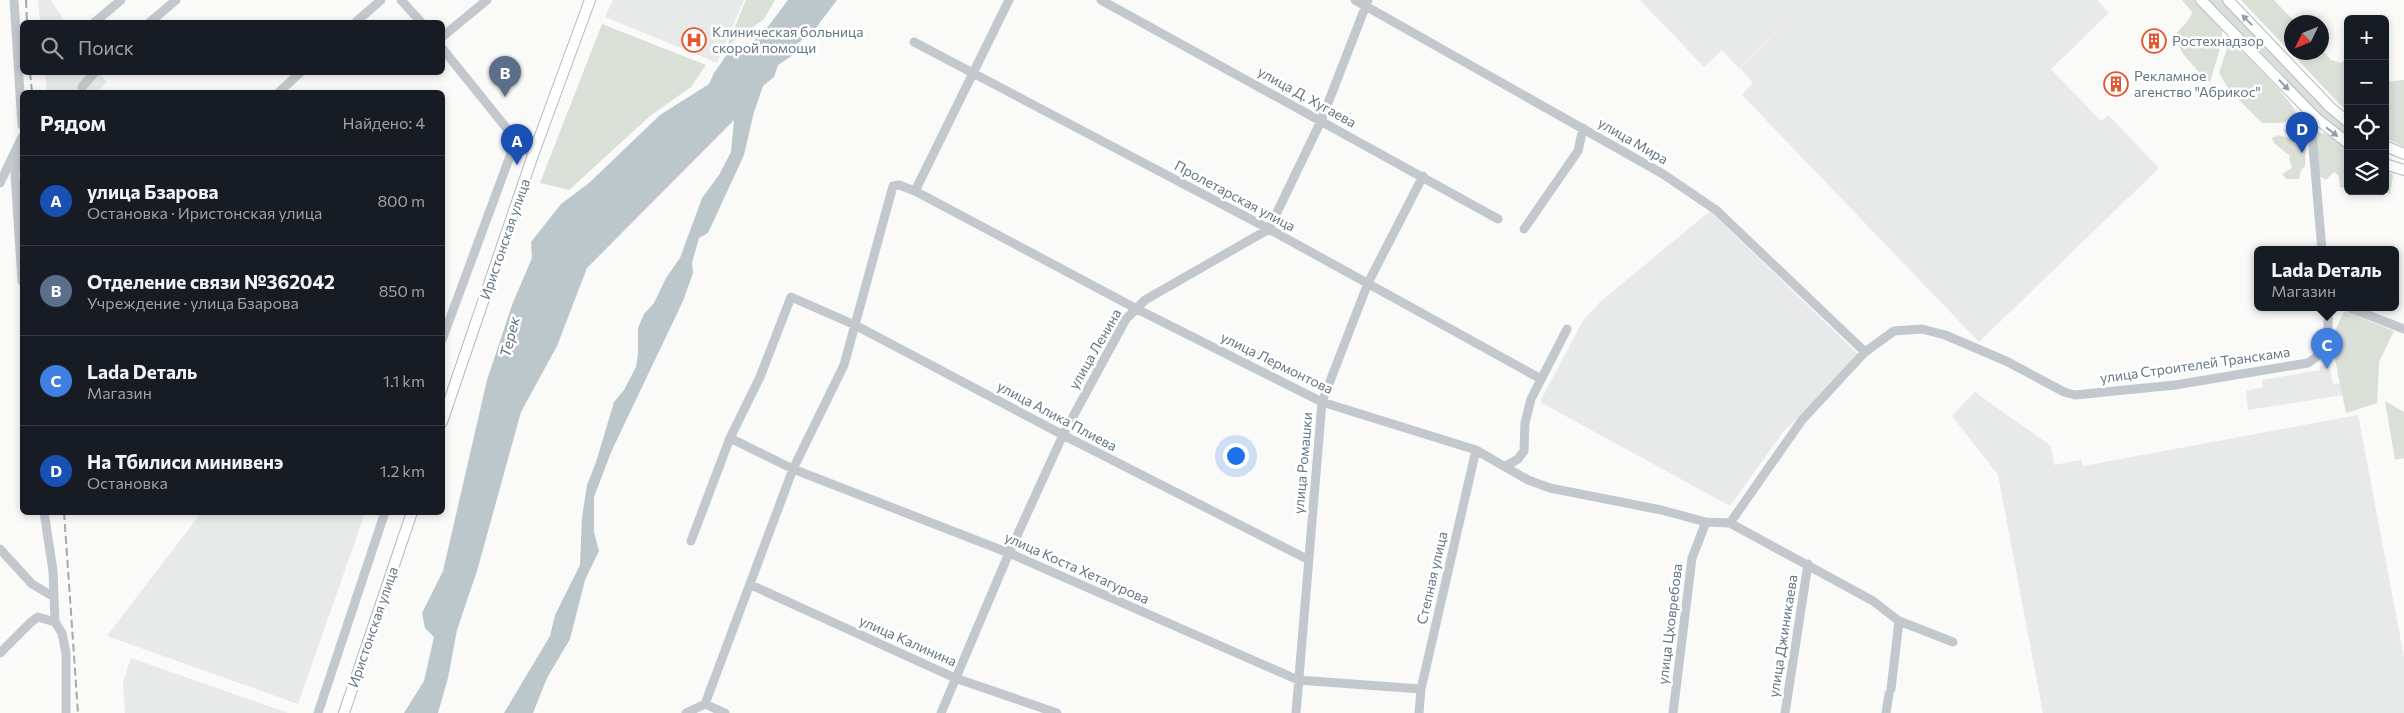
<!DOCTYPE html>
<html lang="ru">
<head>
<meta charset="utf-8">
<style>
  body { margin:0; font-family:Commissioner,sans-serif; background:#20242c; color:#f1f3f6 }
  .controls { position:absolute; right:15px; top:15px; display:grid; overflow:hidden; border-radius:8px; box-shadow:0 2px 8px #0003 }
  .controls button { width:45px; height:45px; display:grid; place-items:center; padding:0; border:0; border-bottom:1px solid #363941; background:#171b24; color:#f1f3f6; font:25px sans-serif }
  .compass { position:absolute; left:2284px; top:15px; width:45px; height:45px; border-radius:50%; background:#171b24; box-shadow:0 2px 8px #0003; rotate:227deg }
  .you { position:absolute; left:1235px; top:455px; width:18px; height:18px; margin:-12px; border:4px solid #fff; border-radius:50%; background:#1a73e8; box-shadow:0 0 0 8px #1a73e833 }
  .badge { display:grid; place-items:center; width:32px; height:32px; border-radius:50%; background:#e4572e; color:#fff; font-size:16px; font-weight:700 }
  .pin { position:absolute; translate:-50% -41px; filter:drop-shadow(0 1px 2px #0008) }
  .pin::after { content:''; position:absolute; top:26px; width:18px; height:15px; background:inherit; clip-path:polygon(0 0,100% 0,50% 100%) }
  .popup { position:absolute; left:2254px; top:246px; width:145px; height:65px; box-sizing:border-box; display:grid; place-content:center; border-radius:8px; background:#171b24; filter:drop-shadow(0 1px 4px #0005); font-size:16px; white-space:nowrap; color:#9ea1a6 }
  .popup b { font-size:19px; color:#f1f3f6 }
  .popup::after { content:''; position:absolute; left:50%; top:100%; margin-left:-10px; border:10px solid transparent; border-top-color:#171b24 }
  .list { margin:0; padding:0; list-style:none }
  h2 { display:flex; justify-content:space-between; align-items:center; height:65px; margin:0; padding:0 20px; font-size:21px }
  h2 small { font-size:16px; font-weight:400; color:#9ea1a6 }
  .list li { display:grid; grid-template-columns:32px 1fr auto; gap:15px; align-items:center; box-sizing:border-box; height:90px; padding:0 20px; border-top:1px solid #363941 }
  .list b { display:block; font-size:19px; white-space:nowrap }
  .list p { margin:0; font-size:16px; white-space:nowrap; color:#9ea1a6 }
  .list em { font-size:16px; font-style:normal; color:#9ea1a6 }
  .icon { flex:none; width:28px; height:28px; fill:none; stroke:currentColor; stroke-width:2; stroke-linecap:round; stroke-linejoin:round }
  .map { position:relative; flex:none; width:2404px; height:713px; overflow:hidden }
  .search { position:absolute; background:#171b24; box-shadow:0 2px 8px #0003; left:20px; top:20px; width:425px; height:55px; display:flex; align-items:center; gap:12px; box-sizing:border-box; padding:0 18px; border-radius:8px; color:#9ea1a6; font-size:19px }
  .panel { position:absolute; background:#171b24; box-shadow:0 2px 8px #0003; left:20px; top:90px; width:425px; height:425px; border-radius:8px }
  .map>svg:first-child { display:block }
</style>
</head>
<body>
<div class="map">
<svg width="2404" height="713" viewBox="0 0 2404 713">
  <rect width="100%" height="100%" fill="#fafaf8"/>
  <path fill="#e8e9e9" d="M 38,0 L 51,0 L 65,22 L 40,22 Z
    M 613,0 L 744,0 L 717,63 L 605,17 Z
    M 1640,0 L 2097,0 L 2109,13 L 2051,69 L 2101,121 L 2108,115 L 2159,168 L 1979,342 L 1742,95 L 1753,83 L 1740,68 L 1806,3 L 1739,68 L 1722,50 L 1704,67 Z
    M 45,73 L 98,73 L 107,82 L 96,92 L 47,92 Z
    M 1710,211 L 1861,357 L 1783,432 L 1730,506 L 1540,402 L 1582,322 L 1600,302 Z
    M 2329,364 L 2333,384 L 2341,383 L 2343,395 L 2248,410 L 2246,391 L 2263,387 L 2262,380 L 2320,370 L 2319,366 Z
    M 1975,392 L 2051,446 L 2054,465 L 2081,460 L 2083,466 L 2358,415 L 2404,657 L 2404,713 L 2043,713 L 1998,475 L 1952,416 Z
    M 201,513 L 365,513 L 298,704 L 107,636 Z
    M 131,658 L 288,713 L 125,713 L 123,682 Z"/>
  <path fill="#dadfd7" d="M 746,0 L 775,0 L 764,19 L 727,46 Z
    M 2182,0 L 2194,0 L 2222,30 L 2222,42 L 2210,82 L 2206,80 L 2183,54 L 2174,37 C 2179,28 2190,22 2192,12 Z
    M 2206,0 L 2222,0 L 2310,93 L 2348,126 L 2348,138 L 2317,115 Z
    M 2241,0 L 2274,0 L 2295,22 L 2292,22 L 2292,52 L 2322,52 L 2322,50 L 2331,60 L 2341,63 L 2348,57 L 2348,113 Z
    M 602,24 L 706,65 L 691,87 L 650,116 L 569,190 L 540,183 Z
    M 2234,43 C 2247,57 2296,102 2298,118 L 2281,123 L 2262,123 L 2230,91 L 2219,73 L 2228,45 Z
    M 2404,80 L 2404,147 L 2385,138 L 2385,82 Z
    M 2299,124 L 2304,126 L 2306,138 L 2305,166 L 2301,170 L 2299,179 L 2286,179 L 2282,174 L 2292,168 L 2289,159 L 2290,156 L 2274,143 L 2272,138 L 2278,135 L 2291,139 L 2284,130 Z
    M 2317,132 C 2353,138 2348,160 2348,188 L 2340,187 L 2339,176 L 2334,172 L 2326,180 L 2319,176 L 2314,135 Z
    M 2385,168 L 2393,175 L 2390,194 L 2383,191 L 2385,191 Z
    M 2344,311 L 2394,331 L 2379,362 L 2377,403 L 2346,413 L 2331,340 Z
    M 2385,401 L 2404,412 L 2404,458 L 2395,460 Z"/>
  <path fill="#bbc7cb" d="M 788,0 L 837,0 L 815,29 L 797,44 L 793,55 L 778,65 L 774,77 L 763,86 L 754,112 L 744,155 L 708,233 L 699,238 L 692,263 L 693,273 L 683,301 L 612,450 L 594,497 L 594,532 L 599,551 L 585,580 L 570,639 L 547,678 L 533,713 L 504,713 L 550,636 L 555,615 L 580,565 L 582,517 L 587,485 L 596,462 L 614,402 L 624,390 L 636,367 L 638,354 L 638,328 L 644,314 L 654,303 L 666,278 L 680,258 L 702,198 L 719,175 L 731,152 L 734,120 L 587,268 L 557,346 L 521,412 L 477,571 L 457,630 L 448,678 L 438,713 L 404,713 L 424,681 L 434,637 L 425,628 L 422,613 L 443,571 L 487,380 L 512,305 L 532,258 L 531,242 L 561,204 L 589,183 L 660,115 L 709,84 L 714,73 L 728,53 L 742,52 L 767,28 Z"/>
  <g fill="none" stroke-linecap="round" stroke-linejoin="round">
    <g stroke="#b5babe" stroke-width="12">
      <path id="major" d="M 2201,0 L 2317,119 L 2348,143
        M 2228,0 L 2330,107 L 2348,122
        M 2385,146 L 2404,154
        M 2385,164 L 2404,170
        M 442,422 L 533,155 L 590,0
        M 344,713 L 412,512"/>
    </g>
    <path stroke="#c3c8cc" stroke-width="9" d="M 14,0 L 22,125
      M 401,0 L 421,22
      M 1101,0 L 1498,219
      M 1355,0 L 1663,174 L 1716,210 L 1865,352
      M 95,22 L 121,0
      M 150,22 L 176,0
      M 356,22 L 381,0
      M 442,37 L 487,0
      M 914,42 L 1269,229 L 1541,379
      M 442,48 L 516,140 L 533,155
      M 82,87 L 95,72
      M 279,92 L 301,72
      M 2310,112 L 2322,250
      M 17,152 L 15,175 L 22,281
      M 0,183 L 22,137
      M 915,191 L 1135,308 L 1322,402 L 1476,450 L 1528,480 L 1550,488 L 1661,510 L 1706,522
      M 1524,229 L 1578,151 L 1583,128
      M 2350,308 L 2404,329
      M 442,340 L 516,140
      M 730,438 L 793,469 L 1009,553 L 1298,680 L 1421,689
      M 1506,466 L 1518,459 L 1524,451 L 1525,423 L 1531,399 L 1567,329
      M 44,512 L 53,571 L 55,622 L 62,633 L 66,653 L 66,713
      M 1730,523 L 1802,420 L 1865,352 L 1894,331 L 1922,329 L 1945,335 L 2006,361 L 2064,392 L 2075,395 L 2175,385 L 2308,363 L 2324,351 L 2328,333 L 2328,308
      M 691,541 L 730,438 L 760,377 L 791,297 L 855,325 L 1063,435 L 1309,560
      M 0,549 L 32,584 L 54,597
      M 751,585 L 955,678 L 1057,713
      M 0,653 L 31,622 L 38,617 L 55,622
      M 1891,689 L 1899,621
      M 705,704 L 725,713
      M 318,713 L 385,512
      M 686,713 L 705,704 L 793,469 L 844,365 L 893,186 L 899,185 L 915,191 L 1009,0
      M 941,713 L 1009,553 L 1063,435 L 1126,319 L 1145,300 L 1269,229 L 1321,121 L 1368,0
      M 1296,713 L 1322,402 L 1368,283 L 1423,176
      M 1419,713 L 1421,689 L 1476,450
      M 1673,713 L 1692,558 L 1706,522 L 1730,523 L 1873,601 L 1899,621 L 1953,642
      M 1785,713 L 1808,564
      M 1886,713 L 1889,694"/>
    <use href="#major" stroke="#fff" stroke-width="10"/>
    <path stroke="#a2aab0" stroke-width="2" stroke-dasharray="8 4" stroke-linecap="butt" d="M 26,0 L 27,22
      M 30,72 L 32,92
      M 64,512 L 78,713"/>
  </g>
  <defs><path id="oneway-solid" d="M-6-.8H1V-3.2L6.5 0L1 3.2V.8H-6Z" transform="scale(1.25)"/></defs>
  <g fill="#939fa8">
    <use href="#oneway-solid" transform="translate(2247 20) rotate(-134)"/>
    <use href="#oneway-solid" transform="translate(2284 85) rotate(46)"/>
    <use href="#oneway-solid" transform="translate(2332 132) rotate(38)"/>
  </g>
  <defs>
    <g id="hospital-ring" transform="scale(1.25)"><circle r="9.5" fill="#fff" stroke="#e4572e" stroke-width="1.5"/><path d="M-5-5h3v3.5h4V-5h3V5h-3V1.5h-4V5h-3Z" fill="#e4572e"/></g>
    <g id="building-ring" transform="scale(1.25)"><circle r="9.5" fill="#fff" stroke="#e4572e" stroke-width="1.5"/><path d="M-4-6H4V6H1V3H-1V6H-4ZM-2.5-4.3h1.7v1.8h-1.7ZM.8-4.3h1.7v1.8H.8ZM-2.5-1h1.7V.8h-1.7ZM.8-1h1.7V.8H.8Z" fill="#e4572e"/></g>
  </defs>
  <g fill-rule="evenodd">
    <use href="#hospital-ring" x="694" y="40"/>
    <use href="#building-ring" x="2154" y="41"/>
    <use href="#building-ring" x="2116" y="84"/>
  </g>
  <g text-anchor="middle" stroke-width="5" stroke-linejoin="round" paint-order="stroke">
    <g font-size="14" fill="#657683" stroke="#fff" text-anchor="start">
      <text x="712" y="37">Клиническая больница<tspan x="712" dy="16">скорой помощи</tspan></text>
      <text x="2172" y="46">Ростехнадзор</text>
      <text x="2134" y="81">Рекламное<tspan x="2134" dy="16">агенство "Абрикос"</tspan></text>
    </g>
    <g font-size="14" fill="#657683" stroke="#fff">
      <text transform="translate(1307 97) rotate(29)" y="5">улица Д. Хугаева</text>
      <text transform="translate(1633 141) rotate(30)" y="5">улица Мира</text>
      <text transform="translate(1235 196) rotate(28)" y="5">Пролетарская улица</text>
      <text transform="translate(505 239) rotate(-71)" y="5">Иристонская улица</text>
      <text transform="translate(1095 349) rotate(-60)" y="5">улица Ленина</text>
      <text transform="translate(1277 363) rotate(26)" y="5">улица Лермонтова</text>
      <text transform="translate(2195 365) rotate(-8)" y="5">улица Строителей Транскама</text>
      <text transform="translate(1057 416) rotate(28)" y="5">улица Алика Плиева</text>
      <text transform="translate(1303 463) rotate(-85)" y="5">улица Ромашки</text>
      <text transform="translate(1077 568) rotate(24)" y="5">улица Коста Хетагурова</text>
      <text transform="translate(1432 578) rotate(-77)" y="5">Степная улица</text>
      <text transform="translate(1670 624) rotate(-83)" y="5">улица Цховребова</text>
      <text transform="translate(373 627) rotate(-71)" y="5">Иристонская улица</text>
      <text transform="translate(1783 636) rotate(-81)" y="5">улица Джиникаева</text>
      <text transform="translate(908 641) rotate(24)" y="5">улица Калинина</text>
    </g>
    <g font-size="15" font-style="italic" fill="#60757c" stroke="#fff">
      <text transform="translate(510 337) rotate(-76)" y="5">Терек</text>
    </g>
  </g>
</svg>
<div class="controls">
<button>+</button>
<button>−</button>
<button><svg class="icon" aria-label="locate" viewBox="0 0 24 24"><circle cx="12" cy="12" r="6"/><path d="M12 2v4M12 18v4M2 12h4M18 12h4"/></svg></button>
<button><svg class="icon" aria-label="layers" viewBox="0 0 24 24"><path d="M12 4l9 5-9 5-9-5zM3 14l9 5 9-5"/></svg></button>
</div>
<svg class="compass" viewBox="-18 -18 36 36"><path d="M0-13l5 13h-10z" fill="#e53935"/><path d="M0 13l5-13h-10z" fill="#9ea1a6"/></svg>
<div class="you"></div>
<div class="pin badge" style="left:517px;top:165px;background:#1a4fb4">A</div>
<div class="pin badge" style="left:505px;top:97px;background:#5c6f8a">B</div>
<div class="pin badge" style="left:2327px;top:369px;background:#3f7fe0">C</div>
<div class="popup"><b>Lada Dеталь</b>Магазин</div>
<div class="pin badge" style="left:2302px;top:153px;background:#1a4fb4">D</div>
<div class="search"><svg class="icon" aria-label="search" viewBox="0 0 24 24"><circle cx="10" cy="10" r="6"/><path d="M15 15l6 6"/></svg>Поиск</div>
<section class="panel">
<h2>Рядом<small>Найдено: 4</small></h2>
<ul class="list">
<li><span class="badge" style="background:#1a4fb4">A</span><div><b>улица Бзарова</b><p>Остановка · Иристонская улица</p></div><em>800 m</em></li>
<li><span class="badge" style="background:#5c6f8a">B</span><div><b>Отделение связи №362042</b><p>Учреждение · улица Бзарова</p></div><em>850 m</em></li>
<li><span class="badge" style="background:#3f7fe0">C</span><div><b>Lada Dеталь</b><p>Магазин</p></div><em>1.1 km</em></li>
<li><span class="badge" style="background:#1a4fb4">D</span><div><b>На Тбилиси минивенэ</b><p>Остановка</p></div><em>1.2 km</em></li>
</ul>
</section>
</div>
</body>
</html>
